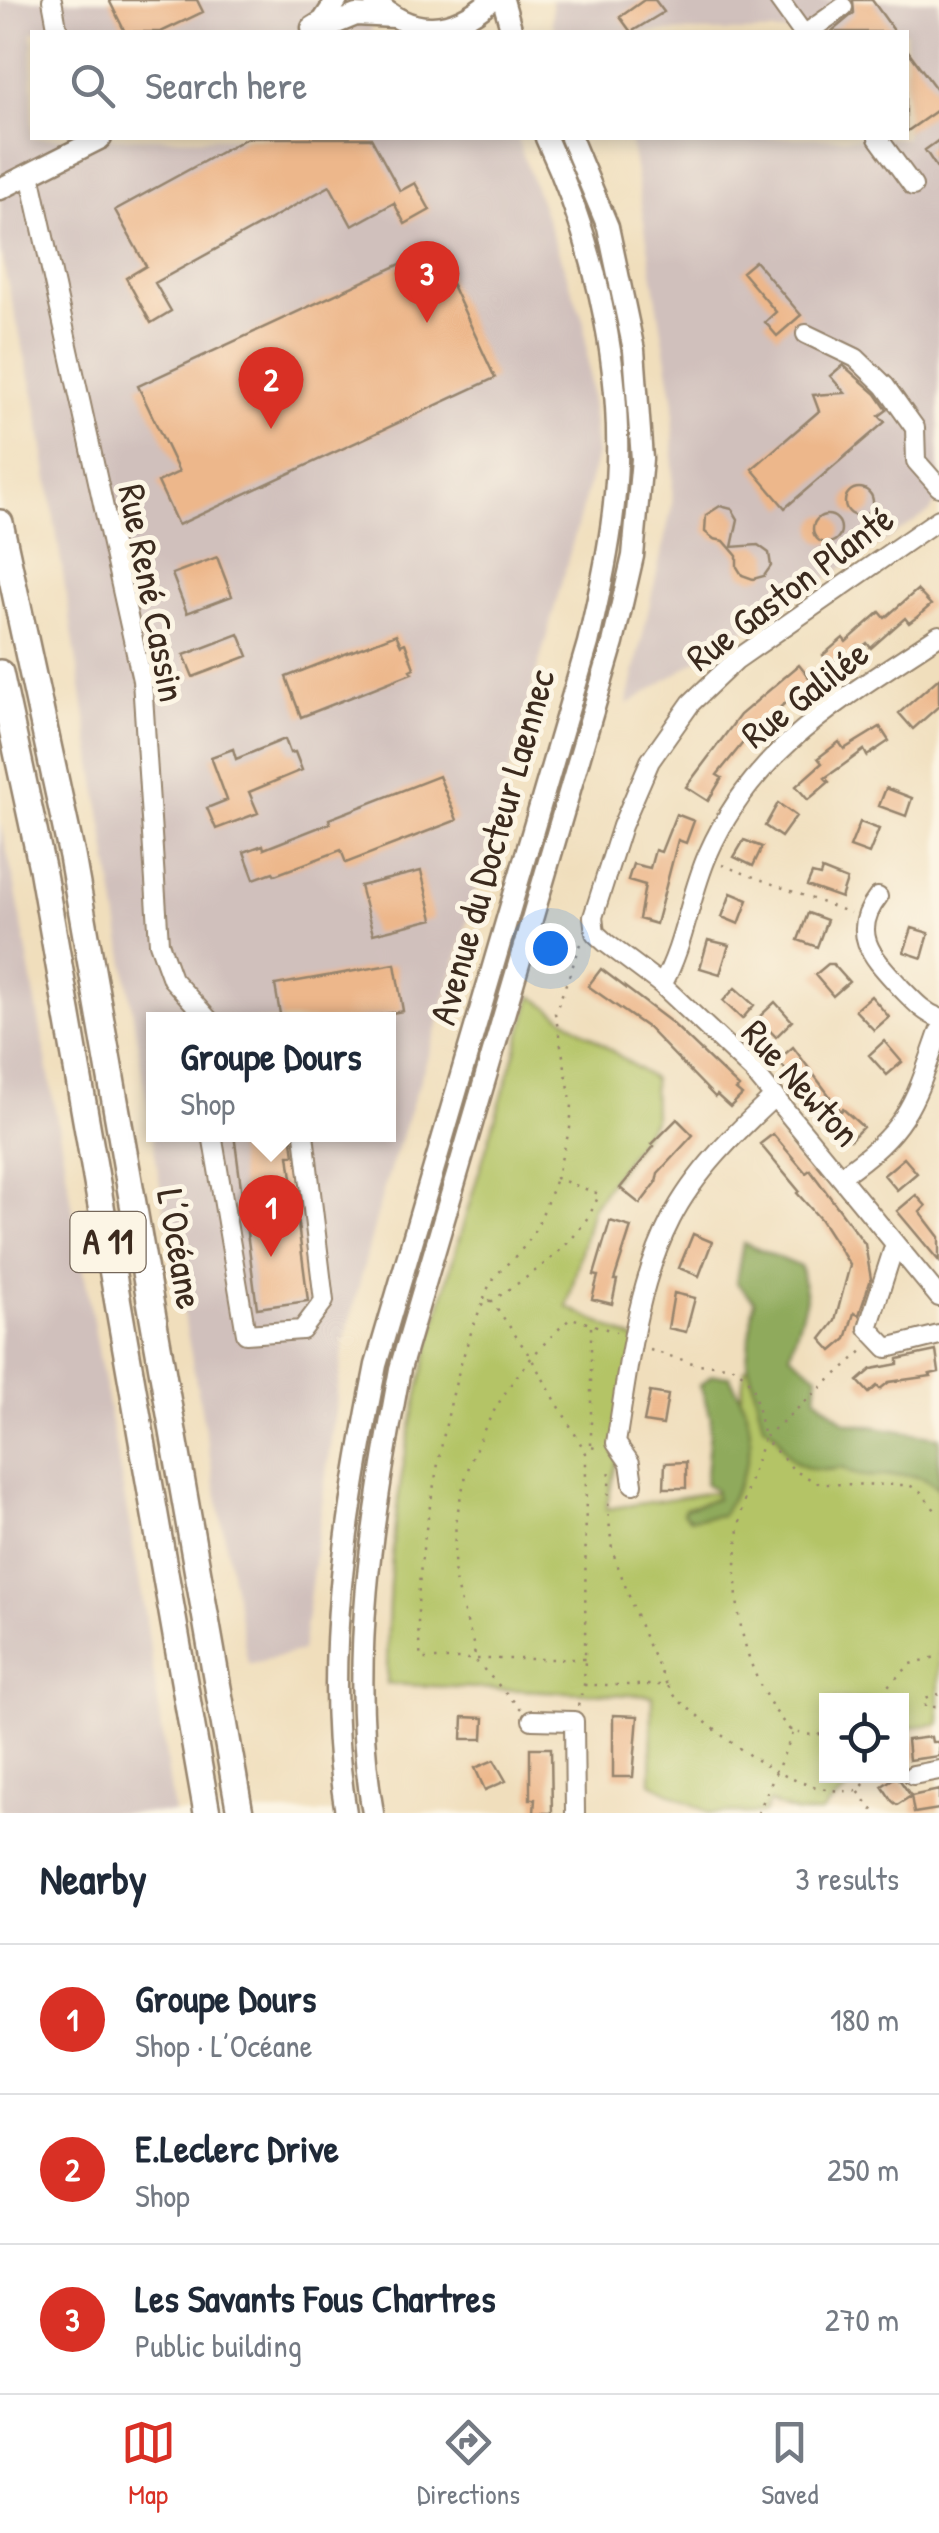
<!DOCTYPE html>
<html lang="en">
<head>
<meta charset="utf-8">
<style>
  body { margin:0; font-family:"Patrick Hand",sans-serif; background:#f2f2f3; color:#1f2937 }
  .controls { position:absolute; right:30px; bottom:30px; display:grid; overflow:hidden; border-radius:0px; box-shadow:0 5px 15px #0003 }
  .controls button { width:90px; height:90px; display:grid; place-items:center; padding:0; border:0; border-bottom:2px solid #e0e1e3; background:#fff; color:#1f2937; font:50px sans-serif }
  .you { position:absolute; left:550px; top:948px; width:35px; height:35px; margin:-25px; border:8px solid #fff; border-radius:50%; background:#1a73e8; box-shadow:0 0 0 15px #1a73e833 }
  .badge { display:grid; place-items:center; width:65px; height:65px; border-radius:50%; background:#d93025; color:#fff; font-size:32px; font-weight:700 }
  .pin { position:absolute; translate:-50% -82px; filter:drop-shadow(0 2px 5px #0008) }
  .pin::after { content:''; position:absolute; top:52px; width:35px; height:30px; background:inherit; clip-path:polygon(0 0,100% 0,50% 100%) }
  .popup { position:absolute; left:146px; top:1012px; width:250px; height:130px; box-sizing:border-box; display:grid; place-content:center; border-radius:0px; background:#fff; filter:drop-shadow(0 2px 8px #0005); font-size:32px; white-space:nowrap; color:#747a83 }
  .popup b { font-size:38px; color:#1f2937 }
  .popup::after { content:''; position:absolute; left:50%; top:100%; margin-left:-20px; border:20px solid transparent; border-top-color:#fff }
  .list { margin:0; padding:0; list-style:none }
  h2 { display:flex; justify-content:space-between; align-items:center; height:130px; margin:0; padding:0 40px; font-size:42px }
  h2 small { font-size:32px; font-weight:400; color:#747a83 }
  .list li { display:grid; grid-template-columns:65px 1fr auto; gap:30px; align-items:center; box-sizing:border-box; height:150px; padding:0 40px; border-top:2px solid #e0e1e3 }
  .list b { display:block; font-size:38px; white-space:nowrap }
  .list p { margin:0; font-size:32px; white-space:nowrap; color:#747a83 }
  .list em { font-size:32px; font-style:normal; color:#747a83 }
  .icon { flex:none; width:55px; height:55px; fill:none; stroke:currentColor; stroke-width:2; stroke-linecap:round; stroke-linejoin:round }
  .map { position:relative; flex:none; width:939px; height:1813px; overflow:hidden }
  .search { position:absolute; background:#fff; box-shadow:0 5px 15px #0003; left:30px; right:30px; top:30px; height:110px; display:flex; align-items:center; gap:25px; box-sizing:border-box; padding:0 35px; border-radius:0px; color:#747a83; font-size:38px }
  .sheet { height:580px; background:#fff }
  nav { display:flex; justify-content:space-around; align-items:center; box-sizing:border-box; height:140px; border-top:2px solid #e0e1e3; background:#fff; font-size:28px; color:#747a83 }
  nav a { display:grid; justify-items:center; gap:5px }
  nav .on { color:#d93025 }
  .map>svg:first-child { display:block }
</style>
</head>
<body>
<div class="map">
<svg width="939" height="1813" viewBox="0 0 939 1813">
  <rect width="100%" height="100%" fill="#fcf5e5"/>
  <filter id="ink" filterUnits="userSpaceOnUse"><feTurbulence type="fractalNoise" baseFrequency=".01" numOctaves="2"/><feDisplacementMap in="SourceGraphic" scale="20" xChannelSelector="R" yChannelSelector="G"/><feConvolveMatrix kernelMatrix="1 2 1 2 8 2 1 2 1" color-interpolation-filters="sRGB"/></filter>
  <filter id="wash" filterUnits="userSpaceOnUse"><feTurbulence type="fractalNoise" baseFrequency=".0048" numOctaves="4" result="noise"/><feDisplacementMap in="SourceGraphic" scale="40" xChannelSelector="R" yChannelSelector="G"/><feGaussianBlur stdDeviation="2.25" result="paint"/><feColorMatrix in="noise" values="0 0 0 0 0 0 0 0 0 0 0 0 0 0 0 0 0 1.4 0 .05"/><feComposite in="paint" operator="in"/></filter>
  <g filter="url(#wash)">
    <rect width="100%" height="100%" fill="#f0debc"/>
    <path fill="#d0c0bc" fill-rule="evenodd" d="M 0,0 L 355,0 L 373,32 L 32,32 L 32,138 L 517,138 L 584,322 L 597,455 L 440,1020 L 384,1188 L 344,1344 L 302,1651 L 248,1664 L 163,1203 L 35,398 L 0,252 ZM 154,1020 L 388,1020 L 388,1134 L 154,1134 Z
      M 552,0 L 939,0 L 939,497 L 930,512 L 627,705 L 672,506 L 674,404 L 630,138 L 906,138 L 906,32 L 558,32 L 552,24 Z
      M 0,822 L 15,885 L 144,1606 L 174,1813 L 0,1813 Z"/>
    <path fill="#b4c466" stroke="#787742" stroke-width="2.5" d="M 532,996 L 653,1079 L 654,1119 L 592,1208 L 567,1307 L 642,1343 L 606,1509 L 725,1490 L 745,1368 L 785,1363 L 842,1427 L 939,1439 L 939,1724 L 911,1727 L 902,1736 L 902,1700 L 826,1700 L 826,1776 L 862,1776 L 821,1813 L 796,1813 L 769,1802 L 764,1813 L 710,1813 L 651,1783 L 652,1696 L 387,1684 C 387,1608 391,1532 405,1457 C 434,1301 488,1149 532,996 Z"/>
    <path fill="#8faa5b" stroke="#656a3c" stroke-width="2.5" d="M 743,1243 L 801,1267 L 806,1299 L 790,1354 L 818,1375 L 816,1397 L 845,1422 L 939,1437 L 939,1489 C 909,1460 870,1489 842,1468 C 823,1472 802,1472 788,1455 C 776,1441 783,1435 763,1425 L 747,1359 L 754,1301 L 736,1282 Z
      M 712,1375 L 729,1376 C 763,1430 753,1462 722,1515 L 690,1519 L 683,1513 L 685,1508 L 716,1499 L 715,1489 L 705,1484 L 711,1418 L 700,1385 Z"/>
    <g id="blocks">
      <path fill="#edb78b" d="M 109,0 L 197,0 L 203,12 L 161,32 L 125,32 Z
        M 644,0 L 655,0 L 664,12 L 631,32 L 620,17 Z
        M 853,0 L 872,0 L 895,32 L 831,32 L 854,13 Z
        M 906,48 L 939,93 L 939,109 L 906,132 Z
        M 247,138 L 371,138 L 400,191 L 415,183 L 430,210 L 405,224 L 394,203 L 352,226 L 330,186 L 155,283 L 171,311 L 151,323 L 126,278 L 146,266 L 115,210 Z
        M 939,140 L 939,171 L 925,150 Z
        M 435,248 L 495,378 L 178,525 L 158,482 L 179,472 L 138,386 Z
        M 755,261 L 801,315 L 777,336 L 765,322 L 776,312 L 742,272 Z
        M 843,365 L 876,394 L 887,410 L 879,416 L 885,422 L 785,508 L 752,469 L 819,411 L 813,395 L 845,393 L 830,376 Z
        M845 502a14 14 0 1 1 28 0a14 14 0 1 1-28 0Z
        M 720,506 L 732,509 L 738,519 L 732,547 L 758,545 L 769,553 L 771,566 L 764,576 L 753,579 L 742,575 L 737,567 L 737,556 L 724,541 L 714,539 L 705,532 L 706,515 Z
        M813 529a14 14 0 1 1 28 0a14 14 0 1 1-28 0Z
        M 217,557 L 232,596 L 187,613 L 172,574 Z
        M 917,590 L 931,605 L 917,617 L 909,623 L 905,618 L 871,648 L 867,643 L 850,657 L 846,652 L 831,664 L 823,655 L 843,638 L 846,642 L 880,612 L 885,618 Z
        M 239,634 L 248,656 L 193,677 L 184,655 Z
        M 396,634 L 401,645 L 405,643 L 414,668 L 410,670 L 412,673 L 301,717 L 286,677 Z
        M 799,665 L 811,680 L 750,734 L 717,775 L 722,778 L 708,801 L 686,787 L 740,715 Z
        M 939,678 L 939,706 L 913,729 L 899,713 Z
        M 880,727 L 889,741 L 867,756 L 864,750 L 842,766 L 825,778 L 829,782 L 808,800 L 796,786 L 822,763 L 818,758 L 839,742 L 844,749 Z
        M 285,739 L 290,753 L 295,752 L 302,770 L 249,792 L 258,813 L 216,829 L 207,808 L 227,800 L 211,757 L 233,749 L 236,759 Z
        M 439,776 L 457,820 L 346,863 L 341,850 L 275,875 L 273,872 L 254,879 L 244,852 L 263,845 L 264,849 L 330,823 L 329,819 Z
        M 886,788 L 912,798 L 906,816 L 879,806 Z
        M 778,803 L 796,816 L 781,837 L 765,826 Z
        M 676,814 L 694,821 L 686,843 L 678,840 L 656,924 L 639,919 L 645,885 L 628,880 L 633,864 L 650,868 L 655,850 L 661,852 Z
        M 860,822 L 879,829 L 869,854 L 850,847 Z
        M 744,840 L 762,847 L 753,866 L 734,857 Z
        M 822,870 L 847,880 L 841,898 L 807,886 L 812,874 L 820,876 Z
        M 421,871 L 433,919 L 373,934 L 360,886 Z
        M 731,893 L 748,900 L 739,924 L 722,917 Z
        M 808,913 L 827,920 L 817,947 L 798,940 Z
        M 912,928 L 929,933 L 922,958 L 904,952 Z
        M 708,940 L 729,945 L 720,974 L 700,968 Z
        M 395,964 L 403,1011 L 353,1020 L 281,1020 L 275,985 Z
        M 828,964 L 833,964 L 849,982 L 833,996 L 815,975 Z
        M 601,969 L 671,1022 L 739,1087 L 736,1090 L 742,1095 L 730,1107 L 717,1095 L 715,1097 L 648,1028 L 588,986 Z
        M 735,988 L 754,1005 L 742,1019 L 723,1001 Z
        M 871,996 L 889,1017 L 874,1030 L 855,1010 Z
        M 775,1002 L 792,1021 L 776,1037 L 758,1018 Z
        M 884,1041 L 902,1062 L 887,1075 L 869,1055 Z
        M 793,1047 L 841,1111 L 843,1109 L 863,1127 L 850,1140 L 818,1113 L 778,1060 Z
        M 677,1119 L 693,1135 L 658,1173 L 656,1183 L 640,1204 L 620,1188 L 654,1146 L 652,1144 Z
        M 234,1134 L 291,1134 L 294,1155 L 289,1155 L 308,1301 L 257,1308 Z
        M 773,1134 L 806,1173 L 810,1170 L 865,1244 L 871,1279 L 859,1315 L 854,1313 L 846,1339 L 832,1351 L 821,1339 L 835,1321 L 850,1265 L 821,1220 L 797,1193 L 799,1191 L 760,1144 Z
        M 904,1158 L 917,1173 L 897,1190 L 884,1175 Z
        M 916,1195 L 926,1206 L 920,1212 L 939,1237 L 939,1261 L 897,1211 Z
        M 610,1221 L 631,1227 L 614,1280 L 617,1280 L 612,1304 L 592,1299 L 598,1276 L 594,1275 Z
        M 693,1234 L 712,1242 L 699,1276 L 679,1268 Z
        M 674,1293 L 695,1298 L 686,1332 L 668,1328 Z
        M 936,1351 L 939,1372 L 930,1374 L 931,1376 L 889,1382 L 880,1389 L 877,1386 L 869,1393 L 858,1381 L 872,1369 L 898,1364 L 898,1359 Z
        M 650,1392 L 668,1395 L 663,1425 L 644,1422 Z
        M 686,1462 L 686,1488 L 664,1488 L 665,1463 Z
        M 613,1715 L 638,1716 L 633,1777 L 613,1777 Z
        M 463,1717 L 484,1718 L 483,1739 L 462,1739 Z
        M 931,1737 L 932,1742 L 939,1742 L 939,1756 L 909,1760 L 907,1740 Z
        M 530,1748 L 551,1748 L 552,1813 L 534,1813 L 535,1799 L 530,1799 Z
        M 494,1760 L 506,1781 L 485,1790 L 475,1768 Z
        M 897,1776 L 911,1796 L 939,1790 L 939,1809 L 914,1813 L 911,1796 L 897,1805 L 892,1801 L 882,1786 Z"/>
    </g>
  </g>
  <g filter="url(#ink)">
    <use href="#blocks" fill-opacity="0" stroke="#96846d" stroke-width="2.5"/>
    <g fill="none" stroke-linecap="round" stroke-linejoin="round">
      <g stroke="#96846d" stroke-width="22">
        <path id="minor" d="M 52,0 L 58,32
          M 779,0 L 802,32
          M 808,32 L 843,7
          M 878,138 L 913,186
          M 30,174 L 142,680 L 159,943 L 172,979 L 209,1020
          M 806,334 L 856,358 L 885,386 L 915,428 L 916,461 L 939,487
          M 939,519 L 736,660 L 691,703 L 650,761 L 622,826 L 593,917 L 595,933 L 606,943 L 662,985 L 753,1071 L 939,1297
          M 878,897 C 848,935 875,959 901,988 C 913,1000 923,1012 939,1018
          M 662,985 C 685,944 689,897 708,854 C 755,746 845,698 939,635
          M 212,1134 L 246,1334 L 302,1330 L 324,1301 L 304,1134
          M 841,1176 C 907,1131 914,1104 939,1032
          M 895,1244 L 868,1328 L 887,1348 L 939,1335
          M 633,1484 L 630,1463 L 616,1443 C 628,1369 636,1287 671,1219 C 694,1173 738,1130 775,1096
          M 532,1720 L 574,1721 L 575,1813
          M 913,1775 L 939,1770"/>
      </g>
      <g stroke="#96846d" stroke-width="25">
        <path id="major" d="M 374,0 C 412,38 452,34 491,0
          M 503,0 L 512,32
          M 312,28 L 323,21 L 337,0
          M 315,32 L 356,15 L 394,17
          M 0,189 L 101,138
          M 346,1813 C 321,1664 347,1511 376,1365 L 588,643 C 602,583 615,524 617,462 C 620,352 592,237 546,138
          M 373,1813 C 347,1664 373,1516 400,1369 L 613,643 L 633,556 L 642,459 L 634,350 L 608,227 L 571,138"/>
      </g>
      <g stroke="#96846d" stroke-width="30">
        <path id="highway" d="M 0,523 L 72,856 L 240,1813
          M 0,673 L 42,868 L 207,1813"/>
      </g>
      <path stroke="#96846d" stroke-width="2.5" stroke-dasharray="2.5 8" stroke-linecap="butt" d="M 722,865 L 850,913
        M 581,944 L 555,1013 L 572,1105 L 570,1128 L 556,1178 L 599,1194 C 581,1244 534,1272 492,1301 L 531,1358 L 586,1453 L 591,1447 L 599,1449
        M 484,1299 C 491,1272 514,1262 529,1240 C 541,1222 547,1200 556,1179
        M 491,1301 L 484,1300 C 460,1354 448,1412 437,1469 C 425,1532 412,1595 421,1659 L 585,1659
        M 650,1350 L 696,1364 L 731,1366 L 743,1374 L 753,1387 L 764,1438 L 865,1349
        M 591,1445 L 591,1323
        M 584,1685 L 667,1685 L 643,1634 L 612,1550 L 608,1509 L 610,1466
        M 668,1686 L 677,1699 C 730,1741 786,1795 858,1791
        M 939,1694 L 925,1698 L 925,1707 L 939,1707
        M 873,1700 L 911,1664 L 939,1656
        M 578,1706 L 584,1685 L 585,1659 L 586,1455
        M 521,1709 L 474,1659 C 478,1645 457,1600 455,1578 C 447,1477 496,1383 571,1318 L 616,1332
        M 790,1730 C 735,1667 726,1577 745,1497 C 750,1477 758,1458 764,1438 L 795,1471 L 820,1484 L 909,1485 L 920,1491 L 939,1515
        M 871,1776 L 858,1791 L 875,1813
        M 758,1813 L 795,1729 L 790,1730 C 803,1735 813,1736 826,1733"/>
      <use href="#minor" stroke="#fff" stroke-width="18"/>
      <use href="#major" stroke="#fff" stroke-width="20"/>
      <use href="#highway" stroke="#fff" stroke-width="25"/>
    </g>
  </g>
  <g text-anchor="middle" stroke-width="10" stroke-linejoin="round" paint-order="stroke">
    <rect fill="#fcf5e5" stroke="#75675a" stroke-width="2.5" x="70.5" y="1212" width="75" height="60" rx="8"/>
    <g font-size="35" font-weight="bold" fill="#3b2a1e">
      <text x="108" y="1254">A 11</text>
    </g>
    <g font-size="38" fill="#3b2a1e" stroke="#fcf5e5">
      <text transform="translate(790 588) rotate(-37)" y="13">Rue Gaston Planté</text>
      <text transform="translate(152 593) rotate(79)" y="13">Rue René Cassin</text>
      <text transform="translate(805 694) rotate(-38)" y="13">Rue Galilée</text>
      <text transform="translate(492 847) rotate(-74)" y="13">Avenue du Docteur Laennec</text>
      <text transform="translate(801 1083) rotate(48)" y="13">Rue Newton</text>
      <text transform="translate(180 1249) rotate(80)" y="13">L’Océane</text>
    </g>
  </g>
</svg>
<div class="controls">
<button><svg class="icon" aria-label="locate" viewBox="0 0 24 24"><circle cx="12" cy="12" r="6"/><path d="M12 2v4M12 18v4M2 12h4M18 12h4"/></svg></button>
</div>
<div class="you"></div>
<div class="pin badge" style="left:271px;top:1257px">1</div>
<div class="popup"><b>Groupe Dours</b>Shop</div>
<div class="pin badge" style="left:271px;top:429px">2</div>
<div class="pin badge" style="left:427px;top:323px">3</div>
<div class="search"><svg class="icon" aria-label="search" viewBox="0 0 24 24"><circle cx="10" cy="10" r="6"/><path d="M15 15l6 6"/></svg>Search here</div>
</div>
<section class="sheet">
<h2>Nearby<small>3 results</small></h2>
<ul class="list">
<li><span class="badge">1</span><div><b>Groupe Dours</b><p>Shop · L’Océane</p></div><em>180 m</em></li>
<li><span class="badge">2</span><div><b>E.Leclerc Drive</b><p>Shop</p></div><em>250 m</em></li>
<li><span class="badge">3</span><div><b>Les Savants Fous Chartres</b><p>Public building</p></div><em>270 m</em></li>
</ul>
</section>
<nav>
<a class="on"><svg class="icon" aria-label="map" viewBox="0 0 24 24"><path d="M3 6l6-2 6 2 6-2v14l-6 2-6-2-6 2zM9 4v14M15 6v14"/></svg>Map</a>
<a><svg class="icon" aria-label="directions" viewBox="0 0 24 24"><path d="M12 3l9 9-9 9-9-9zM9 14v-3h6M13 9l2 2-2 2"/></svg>Directions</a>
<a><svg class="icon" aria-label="saved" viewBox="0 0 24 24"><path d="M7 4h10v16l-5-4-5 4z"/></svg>Saved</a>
</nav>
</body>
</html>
